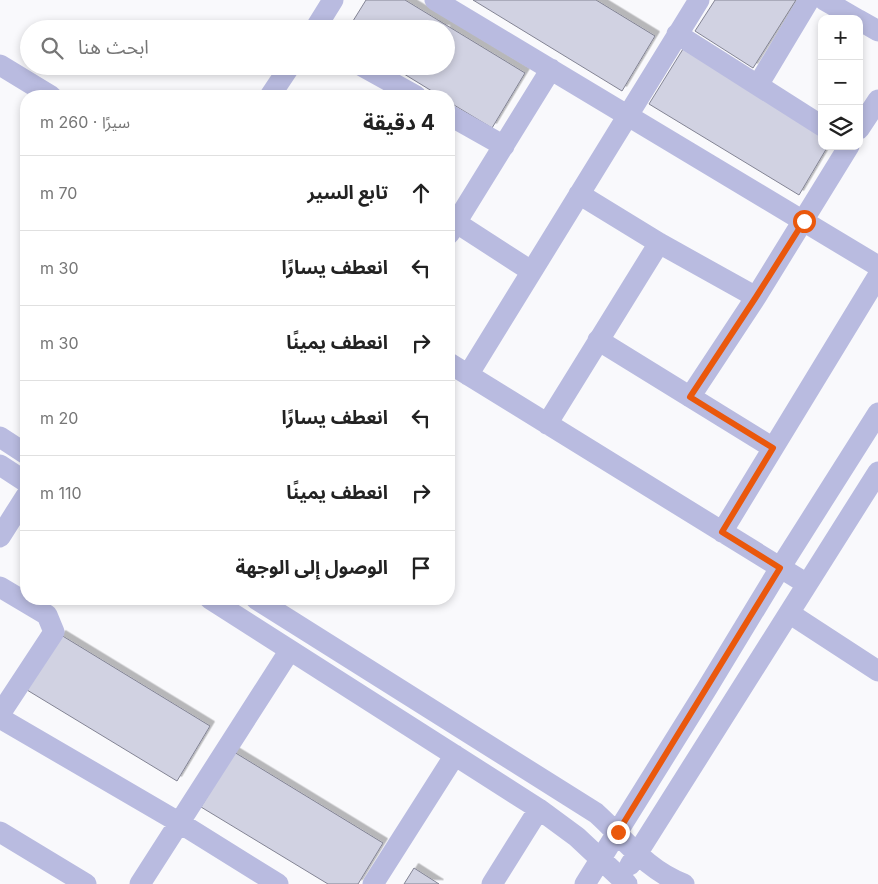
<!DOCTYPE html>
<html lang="ar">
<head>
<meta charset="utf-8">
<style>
  body { margin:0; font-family:Inter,"Noto Sans Arabic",sans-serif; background:#f6f6f6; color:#222; direction:rtl }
  .controls { position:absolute; right:15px; top:15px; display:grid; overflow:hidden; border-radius:10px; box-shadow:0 2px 8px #0003 }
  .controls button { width:45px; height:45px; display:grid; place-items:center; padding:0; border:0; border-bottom:1px solid #e0e0e0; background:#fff; color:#222; font:25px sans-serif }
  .stop { position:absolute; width:15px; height:15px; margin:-11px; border:4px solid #ea580c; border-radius:50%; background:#fff }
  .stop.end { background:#ea580c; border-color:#fff; box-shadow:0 1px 5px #0008 }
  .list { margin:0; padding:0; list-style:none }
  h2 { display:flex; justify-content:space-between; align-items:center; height:65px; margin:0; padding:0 20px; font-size:21px }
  h2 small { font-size:16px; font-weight:400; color:#767676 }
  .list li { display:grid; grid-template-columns:32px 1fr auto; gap:15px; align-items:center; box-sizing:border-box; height:75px; padding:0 20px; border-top:1px solid #e0e0e0 }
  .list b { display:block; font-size:19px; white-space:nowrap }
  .list em { font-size:16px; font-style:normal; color:#767676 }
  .icon { flex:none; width:28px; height:28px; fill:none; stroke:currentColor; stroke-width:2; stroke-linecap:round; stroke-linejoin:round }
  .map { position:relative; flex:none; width:878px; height:884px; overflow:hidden; direction:ltr }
  .search { position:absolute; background:#fff; box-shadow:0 2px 8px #0003; left:20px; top:20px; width:435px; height:55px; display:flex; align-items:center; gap:12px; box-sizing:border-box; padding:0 18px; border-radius:28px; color:#767676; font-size:19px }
  .panel { position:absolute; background:#fff; box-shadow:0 2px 8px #0003; left:20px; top:90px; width:435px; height:515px; border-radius:20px; direction:rtl }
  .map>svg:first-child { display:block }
</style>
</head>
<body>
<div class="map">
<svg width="878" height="884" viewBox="0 0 878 884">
  <defs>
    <filter id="shadow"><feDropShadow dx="4.5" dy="-4.5" stdDeviation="0" flood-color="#0004"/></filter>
  </defs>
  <rect width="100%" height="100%" fill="#f9f9fc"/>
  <path fill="#d1d2e2" stroke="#838494" filter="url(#shadow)" d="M 366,0 L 405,0 L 525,73 L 492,128 L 449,102 L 449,96 L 440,96 L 391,66 L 446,66 L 446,29 L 348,29 Z
    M 473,0 L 596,0 L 655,36 L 622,91 Z
    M 715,0 L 796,0 L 753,68 L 695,31 Z
    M 683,49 L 822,134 L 822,146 L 828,146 L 799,195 L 649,104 Z
    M 61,635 L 210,726 L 177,781 L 27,690 Z
    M 234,752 L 383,843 L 358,884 L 328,884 L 201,807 Z
    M 414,868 L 439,884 L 404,884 Z"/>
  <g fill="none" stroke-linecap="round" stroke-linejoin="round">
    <path stroke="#b9bbe0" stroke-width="21" d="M 435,0 L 878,266
      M 824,0 L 857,19
      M 859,20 L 878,31
      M 315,29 L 333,0
      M 677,34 L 822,126
      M 0,65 L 51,96
      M 362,66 L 416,96
      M 758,85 L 809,0
      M 270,96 L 290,66
      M 449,115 L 504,146
      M 859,129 L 878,100
      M 579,194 L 659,243 L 756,297
      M 449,218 L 531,271
      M 449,234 L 551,69
      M 598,340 L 773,448
      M 449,363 L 807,584
      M 468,375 L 699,0
      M 690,397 L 756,297 L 849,146
      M 547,424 L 659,243
      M 0,437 L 26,454
      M 0,465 L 26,482
      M 722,532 L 878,276
      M 0,537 L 26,496
      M 0,587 L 47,615 L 54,632 L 0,714
      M 210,599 L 539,809 L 577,837 L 627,884
      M 256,599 L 596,813 C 625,839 646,870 684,884
      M 789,613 L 878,671
      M 0,718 L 180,823 L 278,884
      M 0,832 L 86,884
      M 630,865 L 878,472
      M 140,884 L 290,650
      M 373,884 L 455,755
      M 492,884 L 539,809
      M 585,884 L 706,690 L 780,568 L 878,413"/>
  </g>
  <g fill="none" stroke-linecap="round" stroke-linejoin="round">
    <path stroke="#ea580c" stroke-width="6" d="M 618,832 L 780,568 L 722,532 L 773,448 L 690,397 L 756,297 L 804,221"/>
  </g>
</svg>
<div class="controls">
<button>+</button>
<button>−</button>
<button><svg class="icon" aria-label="layers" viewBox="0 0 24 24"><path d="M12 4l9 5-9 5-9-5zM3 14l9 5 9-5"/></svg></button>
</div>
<div class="stop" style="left:804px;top:221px"></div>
<div class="stop end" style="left:618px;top:832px"></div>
<div class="search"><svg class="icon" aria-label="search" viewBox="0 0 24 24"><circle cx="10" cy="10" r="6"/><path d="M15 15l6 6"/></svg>ابحث هنا</div>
<section class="panel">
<h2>4 دقيقة<small>سيرًا · 260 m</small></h2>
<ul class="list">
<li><svg class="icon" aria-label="ahead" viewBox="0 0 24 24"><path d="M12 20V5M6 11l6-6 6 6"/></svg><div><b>تابع السير</b></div><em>70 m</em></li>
<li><svg class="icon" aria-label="left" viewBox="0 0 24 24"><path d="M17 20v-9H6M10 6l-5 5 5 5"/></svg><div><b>انعطف يسارًا</b></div><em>30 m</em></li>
<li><svg class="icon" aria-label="right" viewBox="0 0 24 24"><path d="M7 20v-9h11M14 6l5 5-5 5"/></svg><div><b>انعطف يمينًا</b></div><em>30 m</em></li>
<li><svg class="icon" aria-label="left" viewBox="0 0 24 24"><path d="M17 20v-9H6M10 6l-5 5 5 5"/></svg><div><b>انعطف يسارًا</b></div><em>20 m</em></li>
<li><svg class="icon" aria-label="right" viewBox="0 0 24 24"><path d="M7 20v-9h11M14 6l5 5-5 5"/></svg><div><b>انعطف يمينًا</b></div><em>110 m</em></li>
<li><svg class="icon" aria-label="arrive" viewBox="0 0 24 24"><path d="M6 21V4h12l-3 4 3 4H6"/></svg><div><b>الوصول إلى الوجهة</b></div></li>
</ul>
</section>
</div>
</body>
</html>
